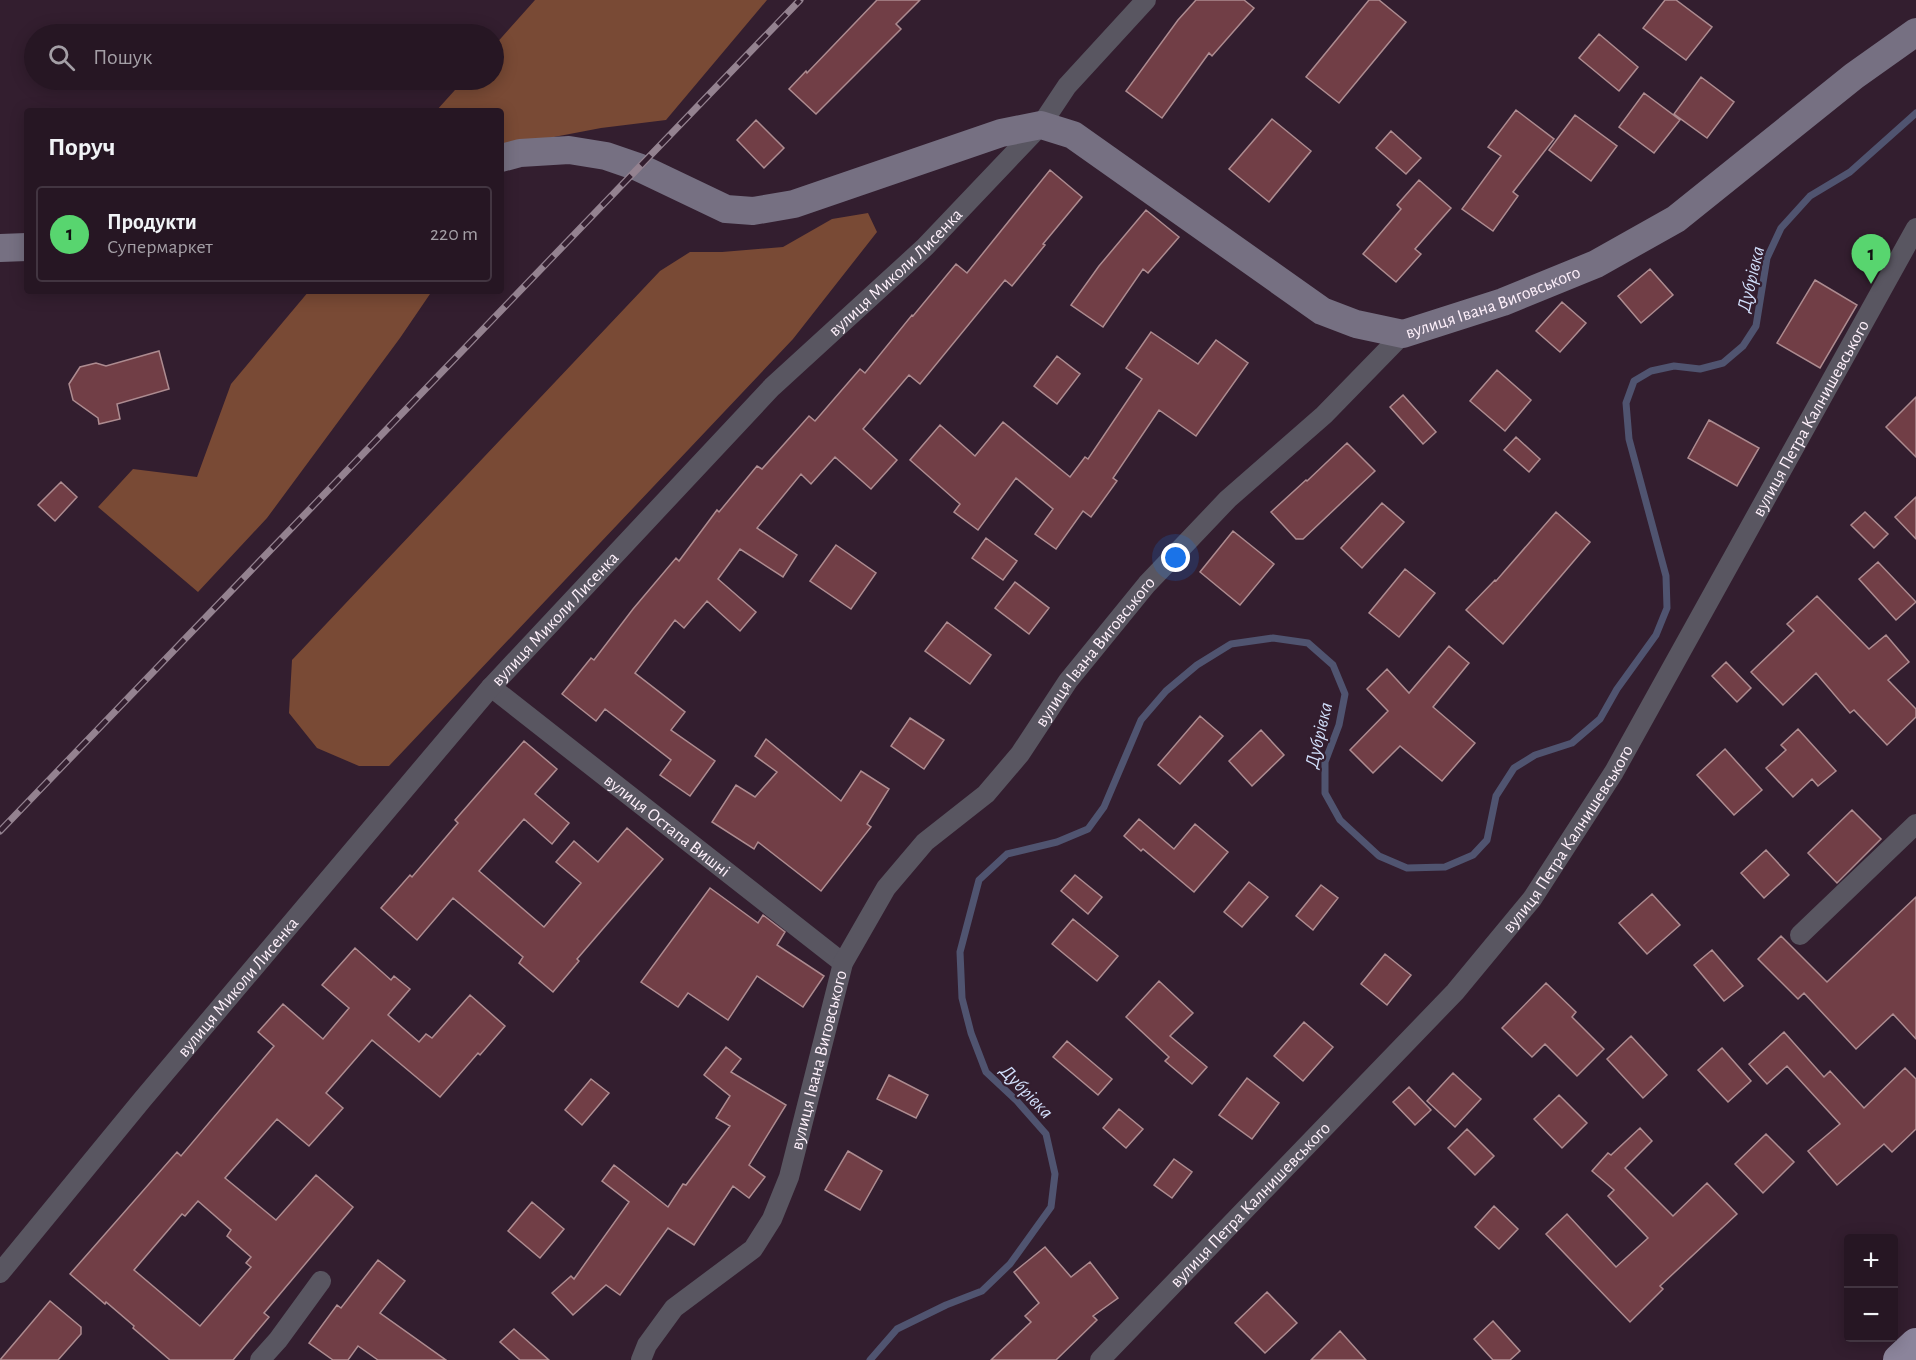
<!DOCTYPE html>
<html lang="uk">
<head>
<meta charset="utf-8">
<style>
  body { margin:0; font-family:"Alegreya Sans",sans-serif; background:#2e1f2b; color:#f1f3f6 }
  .controls { position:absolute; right:18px; bottom:18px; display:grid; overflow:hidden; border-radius:6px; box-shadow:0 3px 15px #0003 }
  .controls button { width:54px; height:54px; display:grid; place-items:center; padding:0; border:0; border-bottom:2px solid #423541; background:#261623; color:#f1f3f6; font:30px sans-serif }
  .you { position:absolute; left:1176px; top:558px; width:21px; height:21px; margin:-15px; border:4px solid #fff; border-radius:50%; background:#1a73e8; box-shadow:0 0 0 9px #1a73e833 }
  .badge { display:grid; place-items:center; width:39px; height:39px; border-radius:50%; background:#58d56f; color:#111; font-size:20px; font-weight:700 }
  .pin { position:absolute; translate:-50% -50px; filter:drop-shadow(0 2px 3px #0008) }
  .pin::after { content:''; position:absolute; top:32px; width:21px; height:18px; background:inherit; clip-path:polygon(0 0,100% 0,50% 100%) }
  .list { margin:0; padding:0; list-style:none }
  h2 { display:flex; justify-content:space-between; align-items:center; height:78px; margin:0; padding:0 24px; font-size:26px }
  h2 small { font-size:20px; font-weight:400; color:#a49fa6 }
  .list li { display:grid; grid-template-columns:39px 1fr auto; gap:18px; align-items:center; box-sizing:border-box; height:96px; margin:0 12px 12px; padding:0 12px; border:2px solid #423541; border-radius:6px }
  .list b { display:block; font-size:22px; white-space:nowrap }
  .list p { margin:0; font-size:20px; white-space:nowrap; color:#a49fa6 }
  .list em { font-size:20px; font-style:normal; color:#a49fa6 }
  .icon { flex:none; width:33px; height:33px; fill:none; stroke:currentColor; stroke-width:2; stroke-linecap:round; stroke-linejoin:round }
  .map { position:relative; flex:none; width:1916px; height:1360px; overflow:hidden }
  .search { position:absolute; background:#261623; box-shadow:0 3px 15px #0003; left:24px; top:24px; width:480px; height:66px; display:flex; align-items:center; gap:15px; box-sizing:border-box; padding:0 21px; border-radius:33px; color:#a49fa6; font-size:22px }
  .panel { position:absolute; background:#261623; box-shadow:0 3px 15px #0003; left:24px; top:108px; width:480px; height:186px; border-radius:6px }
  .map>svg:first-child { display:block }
</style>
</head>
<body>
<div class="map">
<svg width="1916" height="1360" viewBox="0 0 1916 1360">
  <rect width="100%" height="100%" fill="#331e2f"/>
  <path fill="#794a35" d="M 535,0 L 767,0 L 666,120 L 601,128 L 501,147 L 501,111 L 436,111 L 464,80 L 494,80 L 494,46 Z
    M 868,213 L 877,232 L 793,339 L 389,766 L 359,766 L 317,748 L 289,713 L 292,660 L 660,271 L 690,252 L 722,252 L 783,247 L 832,219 Z
    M 309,291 L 428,291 L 430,294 L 400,338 L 267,518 L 198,592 L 98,507 L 133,469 L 197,477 L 231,384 Z"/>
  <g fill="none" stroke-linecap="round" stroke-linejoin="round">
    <path stroke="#505470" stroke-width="7" d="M 870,1360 L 897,1329 L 946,1305 L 982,1291 L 1010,1264 L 1051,1207 L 1055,1174 L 1046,1134 L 1017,1101 L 986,1072 L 971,1033 L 962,998 L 960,952 L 979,880 L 1007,854 L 1057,842 L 1088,829 L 1104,807 L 1141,720 L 1166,691 L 1197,665 L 1231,644 L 1273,638 L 1308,643 L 1333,665 L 1345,694 L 1339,725 L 1325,762 L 1325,793 L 1340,820 L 1379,856 L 1407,868 L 1445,867 L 1473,855 L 1487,840 L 1496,796 L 1514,768 L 1535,755 L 1572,743 L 1600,719 L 1617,689 L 1656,635 L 1667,608 L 1666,576 L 1629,439 L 1626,403 L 1634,381 L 1651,371 L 1674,366 L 1700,369 L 1723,363 L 1743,346 L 1756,326 L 1767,258 L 1781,228 L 1810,196 L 1850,172 L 1916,113"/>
  </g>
  <path fill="#713e46" stroke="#ad8b90" stroke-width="1.5" fill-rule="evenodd" d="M 877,0 L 920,0 L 896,24 L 901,29 L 816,114 L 789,89 L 806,71 L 807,73 Z
    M 1196,0 L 1244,0 L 1254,8 L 1212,56 L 1209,53 L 1162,118 L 1126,91 L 1178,20 Z
    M 1369,0 L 1379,0 L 1406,22 L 1339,103 L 1306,77 Z
    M 1665,0 L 1676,0 L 1712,27 L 1686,60 L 1643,28 Z
    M 1599,34 L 1638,67 L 1619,91 L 1579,58 Z
    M 1701,77 L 1734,102 L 1707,138 L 1674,114 Z
    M 1644,93 L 1680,120 L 1654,153 L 1619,127 Z
    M 1516,110 L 1554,139 L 1513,192 L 1518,196 L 1493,231 L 1462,209 L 1501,156 L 1488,147 Z
    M 1575,115 L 1617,146 L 1591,181 L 1549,150 Z
    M 1272,119 L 1311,151 L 1269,202 L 1229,169 Z
    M 756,120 L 784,148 L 764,168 L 737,140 Z
    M 1391,131 L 1421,158 L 1406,174 L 1376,148 Z
    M 1050,170 L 1082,197 L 1043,244 L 1045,245 L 1012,286 L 1005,280 L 920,384 L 909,375 L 863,429 L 897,460 L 871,489 L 835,457 L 811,484 L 801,474 L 757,528 L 797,555 L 783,577 L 740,549 L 718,579 L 756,612 L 740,631 L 707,601 L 684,628 L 675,620 L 635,673 L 685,712 L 671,730 L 715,761 L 690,796 L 660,775 L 671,760 L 605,709 L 596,721 L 562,694 L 591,658 L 594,660 L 633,609 L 676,558 L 679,561 L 717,510 L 719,512 L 757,466 L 762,469 L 809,416 L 815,421 L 860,369 L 865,373 L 912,315 L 913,316 L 956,264 L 967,273 Z
    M 1419,180 L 1451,208 L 1415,249 L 1421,254 L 1396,282 L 1363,254 L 1401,209 L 1397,205 Z
    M 1146,210 L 1179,237 L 1148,273 L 1143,269 L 1103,327 L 1071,305 L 1099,266 Z
    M 1650,269 L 1673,295 L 1641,323 L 1618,296 Z
    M 1815,280 L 1857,305 L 1820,368 L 1777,343 Z
    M 1562,302 L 1586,323 L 1560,352 L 1536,331 Z
    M 1151,332 L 1198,364 L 1216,340 L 1248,363 L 1196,436 L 1159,410 L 1113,478 L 1117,481 L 1091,517 L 1083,511 L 1056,549 L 1035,534 L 1053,509 L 1016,478 L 978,530 L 954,512 L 960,504 L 910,460 L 940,425 L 975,456 L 1003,422 L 1070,477 L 1085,457 L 1088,459 L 1142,379 L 1126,368 Z
    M 159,351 L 169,389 L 117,404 L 120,419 L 99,424 L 98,418 L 73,400 L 69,384 L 80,367 L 96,363 L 106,366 Z
    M 1057,356 L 1080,374 L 1057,404 L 1034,386 Z
    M 1497,370 L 1531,400 L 1505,431 L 1470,401 Z
    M 1403,395 L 1436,432 L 1423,444 L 1390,407 Z
    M 1916,397 L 1916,457 L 1886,427 Z
    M 1709,420 L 1759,448 L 1737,486 L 1688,458 Z
    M 1516,437 L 1540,459 L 1529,472 L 1504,450 Z
    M 1347,443 L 1375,471 L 1303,539 L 1296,539 L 1271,512 L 1306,480 L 1307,481 Z
    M 61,482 L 77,497 L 55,521 L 38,505 Z
    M 1916,497 L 1916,539 L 1895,517 Z
    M 1382,503 L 1404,522 L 1362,568 L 1341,548 Z
    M 1556,512 L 1590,542 L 1503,644 L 1466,610 L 1495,580 L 1496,581 Z
    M 1865,512 L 1888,534 L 1874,548 L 1851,525 Z
    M 1233,531 L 1274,564 L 1240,605 L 1200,572 Z
    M 986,538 L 1017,561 L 1003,580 L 972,558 Z
    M 836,545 L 876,573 L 851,609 L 810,581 Z
    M 1878,562 L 1916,602 L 1896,620 L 1859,579 Z
    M 1405,569 L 1435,593 L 1399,637 L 1369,613 Z
    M 1015,582 L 1049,608 L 1029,634 L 995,608 Z
    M 1817,596 L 1869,649 L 1886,635 L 1909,662 L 1888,680 L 1916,709 L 1916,717 L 1887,745 L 1854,710 L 1850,713 L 1816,673 L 1783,705 L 1751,672 L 1794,631 L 1787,624 Z
    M 947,622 L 991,655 L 970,684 L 925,651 Z
    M 1449,646 L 1469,663 L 1433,707 L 1475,743 L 1442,781 L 1400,746 L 1373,773 L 1350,750 L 1388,711 L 1367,689 L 1387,669 L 1409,693 Z
    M 1726,662 L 1751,688 L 1737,702 L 1712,676 Z
    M 1200,716 L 1223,736 L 1180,784 L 1158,765 Z
    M 910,718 L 944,740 L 924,769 L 891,746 Z
    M 1798,729 L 1836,771 L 1818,786 L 1812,779 L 1793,797 L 1766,768 L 1786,750 L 1781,745 Z
    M 1261,730 L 1284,755 L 1252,786 L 1229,761 Z
    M 766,739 L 841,801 L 861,771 L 889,789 L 867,824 L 871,827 L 821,891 L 758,842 L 754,849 L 712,822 L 736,785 L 755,797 L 777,772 L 755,756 Z
    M 524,741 L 557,769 L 535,794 L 569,823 L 552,844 L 524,819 L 479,871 L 544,927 L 581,883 L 556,862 L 574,841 L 598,862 L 627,828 L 663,859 L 577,959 L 579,961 L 553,992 L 519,963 L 523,957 L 453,898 L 417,940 L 381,908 L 410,875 L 412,877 L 458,823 L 455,820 Z
    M 1725,749 L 1762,790 L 1734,815 L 1697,775 Z
    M 1852,810 L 1881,839 L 1837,883 L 1808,853 Z
    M 1139,819 L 1174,849 L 1195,824 L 1228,852 L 1194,892 L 1143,849 L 1141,851 L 1124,836 Z
    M 1766,850 L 1789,875 L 1764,898 L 1741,873 Z
    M 1075,875 L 1102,897 L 1088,914 L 1061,891 Z
    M 1249,882 L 1268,897 L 1242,927 L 1224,912 Z
    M 1321,885 L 1338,898 L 1313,930 L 1296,916 Z
    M 710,888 L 758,923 L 763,915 L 785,932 L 777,945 L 824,976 L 803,1007 L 757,976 L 728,1020 L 688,993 L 678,1007 L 641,982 Z
    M 1652,894 L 1680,925 L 1647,954 L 1619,923 Z
    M 1916,897 L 1916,1039 L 1893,1014 L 1856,1049 L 1804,993 L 1798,999 L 1758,959 L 1781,936 L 1827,982 Z
    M 1073,919 L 1118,956 L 1097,981 L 1052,944 Z
    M 355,948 L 391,980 L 394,976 L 410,989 L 388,1015 L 419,1042 L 426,1034 L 432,1038 L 470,995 L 505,1026 L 480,1055 L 478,1053 L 440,1097 L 372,1040 L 326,1093 L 343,1108 L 309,1146 L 277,1119 L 225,1178 L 276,1220 L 316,1175 L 353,1207 L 264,1313 L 269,1317 L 233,1360 L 170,1360 L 133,1328 L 134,1326 L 106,1302 L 105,1304 L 70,1274 L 177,1152 L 181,1156 L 274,1046 L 258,1032 L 283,1004 L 323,1039 L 349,1008 L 322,985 ZM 198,1201 L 231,1230 L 227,1236 L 251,1257 L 246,1263 L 251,1267 L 200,1326 L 134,1270 L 182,1214 L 185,1216 Z
    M 1712,950 L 1743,986 L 1724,1001 L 1694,965 Z
    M 1385,954 L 1411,975 L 1387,1005 L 1361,984 Z
    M 1159,981 L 1193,1013 L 1170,1036 L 1207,1067 L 1192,1084 L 1165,1061 L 1169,1057 L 1126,1017 Z
    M 1546,983 L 1576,1012 L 1572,1017 L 1604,1049 L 1577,1076 L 1545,1044 L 1532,1057 L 1502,1028 Z
    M 1304,1022 L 1333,1047 L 1303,1081 L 1274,1056 Z
    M 1784,1032 L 1824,1077 L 1830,1071 L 1864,1108 L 1905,1068 L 1916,1079 L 1916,1129 L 1892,1152 L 1884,1144 L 1837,1185 L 1808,1151 L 1840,1124 L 1787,1066 L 1767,1084 L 1749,1064 Z
    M 1631,1036 L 1667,1075 L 1643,1098 L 1607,1059 Z
    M 1067,1041 L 1112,1079 L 1098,1095 L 1053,1057 Z
    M 726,1047 L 741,1059 L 731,1072 L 786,1105 L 749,1165 L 765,1177 L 749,1198 L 733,1186 L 694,1245 L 668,1228 L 620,1295 L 606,1285 L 573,1315 L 552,1293 L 571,1276 L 574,1279 L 629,1202 L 602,1181 L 614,1165 L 668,1207 L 683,1184 L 686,1185 L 730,1126 L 716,1118 L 730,1096 L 704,1075 Z
    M 1722,1048 L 1751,1081 L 1728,1102 L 1698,1070 Z
    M 1453,1073 L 1481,1099 L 1455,1127 L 1427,1101 Z
    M 889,1075 L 928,1095 L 916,1118 L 877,1099 Z
    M 1247,1078 L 1279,1103 L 1252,1139 L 1219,1115 Z
    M 591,1079 L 609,1093 L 582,1125 L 565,1110 Z
    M 1409,1087 L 1431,1110 L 1415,1125 L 1393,1102 Z
    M 1559,1095 L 1587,1123 L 1562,1148 L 1534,1119 Z
    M 1119,1109 L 1143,1129 L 1126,1148 L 1103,1128 Z
    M 1640,1128 L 1652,1141 L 1625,1168 L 1673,1216 L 1707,1183 L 1737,1214 L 1660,1286 L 1663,1289 L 1630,1322 L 1546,1234 L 1567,1214 L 1616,1267 L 1648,1238 L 1608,1196 L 1614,1190 L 1592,1171 L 1608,1153 L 1611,1155 Z
    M 1467,1129 L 1494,1156 L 1475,1175 L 1448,1148 Z
    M 1766,1134 L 1794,1162 L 1763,1193 L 1735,1164 Z
    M 848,1151 L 882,1171 L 860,1210 L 825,1190 Z
    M 1174,1159 L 1192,1172 L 1172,1198 L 1154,1185 Z
    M 532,1202 L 564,1229 L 540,1258 L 508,1231 Z
    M 1494,1206 L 1518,1229 L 1499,1249 L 1475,1227 Z
    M 1045,1247 L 1071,1277 L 1090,1262 L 1118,1298 L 1093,1316 L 1097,1320 L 1056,1360 L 991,1360 L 1031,1322 L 1025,1316 L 1039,1303 L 1014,1272 Z
    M 378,1260 L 405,1281 L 380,1313 L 446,1360 L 378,1360 L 358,1346 L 348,1360 L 333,1360 L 309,1343 L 337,1305 L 341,1308 Z
    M 1267,1292 L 1297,1323 L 1265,1353 L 1235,1323 Z
    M 50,1301 L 81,1327 L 81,1334 L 58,1360 L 0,1360 Z
    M 1493,1321 L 1520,1351 L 1510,1360 L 1493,1360 L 1474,1339 Z
    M 514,1329 L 549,1360 L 520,1360 L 500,1342 Z
    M 1340,1331 L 1366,1360 L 1311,1360 Z"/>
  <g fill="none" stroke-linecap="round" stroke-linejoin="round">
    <g stroke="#595661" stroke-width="20">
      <path id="s1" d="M 491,687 L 843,963"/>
      <path d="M 1800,935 L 1916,824"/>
      <path id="s2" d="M 0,1273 L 142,1100 L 491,687 L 772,387 L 925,247 L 1041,125 L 1067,86 L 1146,0"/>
      <path d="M 260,1360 L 278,1340 L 321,1281"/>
      <path id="s3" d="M 641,1360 L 647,1345 L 674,1308 L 753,1249 L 772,1219 L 789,1177 L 843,963 L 886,888 L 925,842 L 986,794 L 1020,754 L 1068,681 L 1147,584 L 1228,499 L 1324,415 L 1403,334"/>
      <path id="s4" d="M 1100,1360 L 1455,992 L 1532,899 L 1614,772 L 1916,228"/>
    </g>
    <g stroke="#767082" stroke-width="28">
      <path id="s5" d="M 501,158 L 520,153 L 569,150 L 606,156 L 638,167 L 726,209 L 753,211 L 794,204 L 1001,133 L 1041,125 L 1073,135 L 1322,311 L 1356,324 L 1403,334 L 1503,302 L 1596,264 L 1676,219 L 1854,76 L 1916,32"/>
      <path d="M 0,248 L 27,247"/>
    </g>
    <path stroke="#8b849b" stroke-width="32" d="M 1899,1360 L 1916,1344"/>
    <g stroke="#948290" stroke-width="7">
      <path id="rail" d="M 0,831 L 800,0"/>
    </g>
    <use href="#rail" stroke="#331e2f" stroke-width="4.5" stroke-dasharray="14" stroke-linecap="butt"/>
  </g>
  <g text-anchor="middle" stroke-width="4.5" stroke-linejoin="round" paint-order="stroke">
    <g font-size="18" fill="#fef0fb" stroke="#331e2f">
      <text dy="6" stroke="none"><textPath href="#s2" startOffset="1344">вулиця Миколи Лисенка</textPath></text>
      <text dy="6" stroke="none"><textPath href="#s5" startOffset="1084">вулиця Івана Виговського</textPath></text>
      <text dy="6" stroke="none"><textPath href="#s4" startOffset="1188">вулиця Петра Калнишевського</textPath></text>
      <text dy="6" stroke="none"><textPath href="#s2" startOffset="858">вулиця Миколи Лисенка</textPath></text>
      <text dy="6" stroke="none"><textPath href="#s3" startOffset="866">вулиця Івана Виговського</textPath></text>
      <text dy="6" stroke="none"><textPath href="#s1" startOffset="224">вулиця Остапа Вишні</textPath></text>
      <text dy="6" stroke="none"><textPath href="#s4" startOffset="702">вулиця Петра Калнишевського</textPath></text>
      <text dy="6" stroke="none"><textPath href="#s2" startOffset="372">вулиця Миколи Лисенка</textPath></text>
      <text dy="6" stroke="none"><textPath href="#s3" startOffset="362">вулиця Івана Виговського</textPath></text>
      <text dy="6" stroke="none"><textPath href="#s4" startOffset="216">вулиця Петра Калнишевського</textPath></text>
    </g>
    <g font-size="20" font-style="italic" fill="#d1defa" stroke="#331e2f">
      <text transform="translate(1750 279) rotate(-77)" y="7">Дубрівка</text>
      <text transform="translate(1318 735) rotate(-77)" y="7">Дубрівка</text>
      <text transform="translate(1027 1091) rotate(46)" y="7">Дубрівка</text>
    </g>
  </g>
</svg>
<div class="controls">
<button>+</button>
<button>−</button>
</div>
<div class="you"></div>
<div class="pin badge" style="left:1871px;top:284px">1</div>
<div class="search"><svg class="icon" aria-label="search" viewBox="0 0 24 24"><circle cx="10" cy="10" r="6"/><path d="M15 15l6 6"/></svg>Пошук</div>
<section class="panel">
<h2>Поруч<small></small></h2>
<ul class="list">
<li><span class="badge">1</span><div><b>Продукти</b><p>Супермаркет</p></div><em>220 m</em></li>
</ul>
</section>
</div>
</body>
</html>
